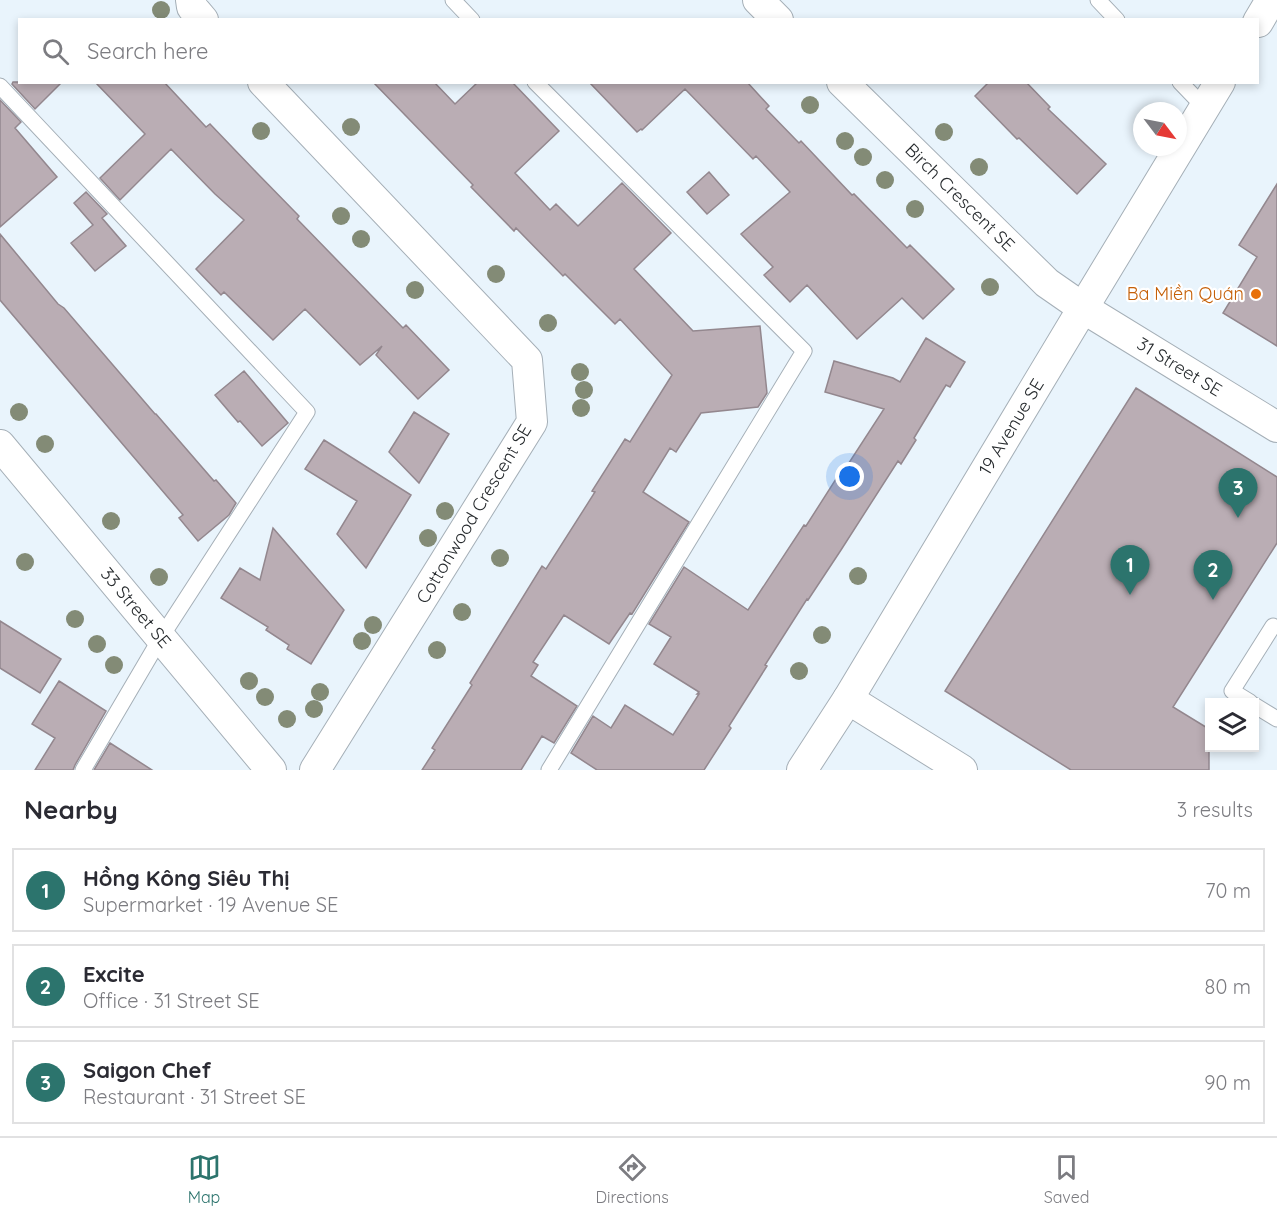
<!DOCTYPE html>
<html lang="en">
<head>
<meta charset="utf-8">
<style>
  body { margin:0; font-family:Quicksand,sans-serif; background:#f7f7f7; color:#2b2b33 }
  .controls { position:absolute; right:18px; bottom:18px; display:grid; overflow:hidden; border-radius:0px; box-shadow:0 3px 9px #0003 }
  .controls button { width:54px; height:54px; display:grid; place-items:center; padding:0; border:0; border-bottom:2px solid #e1e1e2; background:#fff; color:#2b2b33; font:30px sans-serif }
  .compass { position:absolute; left:1133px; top:102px; width:54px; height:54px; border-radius:50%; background:#fff; box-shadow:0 3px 9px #0003; rotate:122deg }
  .you { position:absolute; left:850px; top:477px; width:21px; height:21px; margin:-15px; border:4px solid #fff; border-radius:50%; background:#1a73e8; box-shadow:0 0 0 9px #1a73e833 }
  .badge { display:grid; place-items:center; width:39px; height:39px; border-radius:50%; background:#2c746d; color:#fff; font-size:20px; font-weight:700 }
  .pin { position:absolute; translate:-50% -50px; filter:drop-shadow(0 2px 3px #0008) }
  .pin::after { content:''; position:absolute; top:32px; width:21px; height:18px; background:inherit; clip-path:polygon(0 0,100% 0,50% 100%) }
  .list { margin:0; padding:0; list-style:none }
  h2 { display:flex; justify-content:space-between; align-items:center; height:78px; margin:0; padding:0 24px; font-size:26px }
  h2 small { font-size:20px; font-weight:400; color:#7c7c81 }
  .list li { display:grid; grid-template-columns:39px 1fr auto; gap:18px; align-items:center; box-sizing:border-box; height:84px; margin:0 12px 12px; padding:0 12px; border:2px solid #e1e1e2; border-radius:0px }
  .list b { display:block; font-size:22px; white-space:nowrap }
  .list p { margin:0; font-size:20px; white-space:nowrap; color:#7c7c81 }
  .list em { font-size:20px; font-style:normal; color:#7c7c81 }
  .icon { flex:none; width:33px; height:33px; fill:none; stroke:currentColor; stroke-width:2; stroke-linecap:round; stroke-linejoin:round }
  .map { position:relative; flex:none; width:1277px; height:770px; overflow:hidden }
  .search { position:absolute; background:#fff; box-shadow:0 3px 9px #0003; left:18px; right:18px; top:18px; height:66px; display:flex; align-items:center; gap:15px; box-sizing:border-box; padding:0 21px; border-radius:0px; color:#7c7c81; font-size:22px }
  .sheet { height:366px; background:#fff }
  nav { display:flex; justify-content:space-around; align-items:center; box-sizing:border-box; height:84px; border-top:2px solid #e1e1e2; background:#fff; font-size:16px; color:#7c7c81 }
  nav a { display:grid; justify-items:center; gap:3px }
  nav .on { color:#2c746d }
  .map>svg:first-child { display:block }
</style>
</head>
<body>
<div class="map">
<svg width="1277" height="770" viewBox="0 0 1277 770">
  <rect width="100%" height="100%" fill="#e9f4fc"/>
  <path fill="#baadb4" stroke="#93878e" stroke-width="1.5" d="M 13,82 L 62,82 L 35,109 L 12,84 Z
    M 95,82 L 164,82 L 206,127 L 210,124 L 256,172 L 299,216 L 297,219 L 403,328 L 406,325 L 449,370 L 418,399 L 376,355 L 382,346 L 360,365 L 305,309 L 273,340 L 224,292 L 221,295 L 196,269 L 244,220 L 215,194 L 171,149 L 120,200 L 100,178 L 145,134 Z
    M 373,82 L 434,82 L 455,104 L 478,82 L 512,82 L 559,131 L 515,173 L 550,210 L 556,204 L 578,226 L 622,183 L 671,233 L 634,269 L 693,331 L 760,326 L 767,393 L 758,407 L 701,413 L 676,452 L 670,448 L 643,492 L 689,522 L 632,614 L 630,613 L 609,644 L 564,615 L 533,662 L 538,665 L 531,676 L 577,706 L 554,743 L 542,736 L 521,770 L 422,770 L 435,750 L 432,748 L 472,685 L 470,683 L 542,566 L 546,569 L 595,492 L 592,491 L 625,439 L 630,442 L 672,375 L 620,319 L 615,324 L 565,274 L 563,276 L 516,228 L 514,231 L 471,187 L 473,185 Z
    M 589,82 L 747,82 L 769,106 L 766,109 L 799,143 L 801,141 L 852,195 L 854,194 L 907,248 L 910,245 L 954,289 L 923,319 L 902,298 L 857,339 L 807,285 L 790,302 L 764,275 L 773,267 L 741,234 L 790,192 L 756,156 L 753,159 L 685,89 L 642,130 L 641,129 L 637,132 Z
    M 989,82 L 1026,82 L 1050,107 L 1048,109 L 1106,164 L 1077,194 L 1019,138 L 1017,139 L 975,96 Z
    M 0,100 L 21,122 L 15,128 L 57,177 L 0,227 Z
    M 709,172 L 729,195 L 707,214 L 687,192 Z
    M 1277,184 L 1277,346 L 1223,313 L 1257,257 L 1239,245 Z
    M 86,192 L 107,214 L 102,218 L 126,246 L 95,271 L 71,243 L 93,225 L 74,203 Z
    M 0,234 L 58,304 L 64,308 L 155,414 L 156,414 L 214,481 L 216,480 L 236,503 L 229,515 L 198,541 L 179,518 L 183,515 L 0,300 Z
    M 926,338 L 965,362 L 950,387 L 946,385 L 914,438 L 916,440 L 901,464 L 898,461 L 841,550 L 808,600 L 807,599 L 765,665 L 767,666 L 729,726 L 731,728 L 704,770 L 597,770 L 571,753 L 593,716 L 611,728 L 625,705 L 673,735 L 699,694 L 697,694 L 699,692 L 654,664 L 671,637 L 649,624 L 684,567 L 748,610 L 804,525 L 806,526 L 843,468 L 845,469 L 884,409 L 825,392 L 834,361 L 893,378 L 900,382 Z
    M 244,371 L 288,423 L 262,446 L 240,421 L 238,422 L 215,395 Z
    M 1136,388 L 1277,477 L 1277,543 L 1173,707 L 1209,729 L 1209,770 L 1071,770 L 945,691 Z
    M 414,412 L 449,434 L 419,483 L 389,452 Z
    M 324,440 L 411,495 L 366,568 L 337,534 L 357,501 L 305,469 Z
    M 273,528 L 344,610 L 311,664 L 287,649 L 289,645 L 266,630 L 268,627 L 221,598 L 240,568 L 260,580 Z
    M 0,621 L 61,659 L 40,693 L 0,668 Z
    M 59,681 L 106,711 L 75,765 L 73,770 L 35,770 L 55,738 L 32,724 Z
    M 110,743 L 152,770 L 94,770 Z"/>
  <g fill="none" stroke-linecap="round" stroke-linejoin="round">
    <g stroke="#a5afb7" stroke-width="17">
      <path id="lane" d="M 453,0 L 472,20
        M 1098,0 L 1117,20
        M 535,82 L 804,351 L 549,770
        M 1180,82 L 1205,108
        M 0,86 L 307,412 L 160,639 L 83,770
        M 1250,702 L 1232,691 L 1273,626
        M 1254,705 L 1277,719"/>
    </g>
    <g stroke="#a5afb7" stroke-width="32">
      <g id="street">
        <path d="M 191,0 L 192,7 L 203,20"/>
        <path d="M 758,0 L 778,20"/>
        <path d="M 1258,22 L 1271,0"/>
        <path d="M 263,82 L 527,360 L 532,422 L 315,770"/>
        <path id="s1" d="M 842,82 L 1047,283 L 1083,308 L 1277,427"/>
        <path id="s2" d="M 0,445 L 271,770"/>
        <path d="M 848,699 L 962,770"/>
        <path id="s3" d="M 802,770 L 848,699 L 1083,308 L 1220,82"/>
      </g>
    </g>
    <use href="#lane" stroke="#fff" stroke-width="15"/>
    <use href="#street" stroke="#fff" stroke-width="30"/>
  </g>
  <g fill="#838b76">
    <circle cx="161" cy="10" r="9"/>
    <circle cx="810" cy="105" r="9"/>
    <circle cx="351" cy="127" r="9"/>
    <circle cx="261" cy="131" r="9"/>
    <circle cx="944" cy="132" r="9"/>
    <circle cx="845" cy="141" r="9"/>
    <circle cx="863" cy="157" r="9"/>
    <circle cx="979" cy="167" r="9"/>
    <circle cx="885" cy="180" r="9"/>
    <circle cx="915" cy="209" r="9"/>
    <circle cx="341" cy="216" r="9"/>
    <circle cx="361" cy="239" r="9"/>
    <circle cx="496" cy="274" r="9"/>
    <circle cx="990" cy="287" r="9"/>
    <circle cx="415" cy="290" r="9"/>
    <circle cx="548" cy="323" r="9"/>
    <circle cx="580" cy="372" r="9"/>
    <circle cx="584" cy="390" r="9"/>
    <circle cx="581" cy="408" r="9"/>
    <circle cx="19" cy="412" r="9"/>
    <circle cx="45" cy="444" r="9"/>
    <circle cx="445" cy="511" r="9"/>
    <circle cx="111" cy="521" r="9"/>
    <circle cx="428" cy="538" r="9"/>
    <circle cx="500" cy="558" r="9"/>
    <circle cx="25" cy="562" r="9"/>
    <circle cx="858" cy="576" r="9"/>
    <circle cx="159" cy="577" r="9"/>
    <circle cx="462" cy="612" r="9"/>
    <circle cx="75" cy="619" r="9"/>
    <circle cx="373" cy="625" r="9"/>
    <circle cx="822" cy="635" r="9"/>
    <circle cx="362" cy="641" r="9"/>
    <circle cx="97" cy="644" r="9"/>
    <circle cx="437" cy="650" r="9"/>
    <circle cx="114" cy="665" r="9"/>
    <circle cx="799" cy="671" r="9"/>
    <circle cx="249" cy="681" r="9"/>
    <circle cx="320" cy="692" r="9"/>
    <circle cx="265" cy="697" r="9"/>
    <circle cx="314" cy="709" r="9"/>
    <circle cx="287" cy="719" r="9"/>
  </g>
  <circle fill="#e8710a" stroke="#fff" stroke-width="2" cx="1256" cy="294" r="6"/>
  <g text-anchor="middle" stroke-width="4.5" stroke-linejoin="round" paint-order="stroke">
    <g font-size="18" fill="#272b2e" stroke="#fff">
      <text dy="6" stroke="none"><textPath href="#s1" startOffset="165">Birch Crescent SE</textPath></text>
      <text dy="6" stroke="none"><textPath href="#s1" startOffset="444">31 Street SE</textPath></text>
      <text dy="6" stroke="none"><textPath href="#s3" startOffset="402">19 Avenue SE</textPath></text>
      <text transform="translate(474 514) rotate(-59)" y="6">Cottonwood Crescent SE</text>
      <text dy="6" stroke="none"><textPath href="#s2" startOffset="212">33 Street SE</textPath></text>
    </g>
    <g font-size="18" fill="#c56008" stroke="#fff" text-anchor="end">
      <text x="1244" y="300">Ba Miền Quán</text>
    </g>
  </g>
</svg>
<div class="controls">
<button><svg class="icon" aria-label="layers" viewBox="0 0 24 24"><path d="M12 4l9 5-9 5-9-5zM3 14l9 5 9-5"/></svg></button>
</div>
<svg class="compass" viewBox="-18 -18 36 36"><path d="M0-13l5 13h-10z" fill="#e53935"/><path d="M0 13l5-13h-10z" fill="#7c7c81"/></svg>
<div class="you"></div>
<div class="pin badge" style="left:1130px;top:595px">1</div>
<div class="pin badge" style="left:1213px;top:600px">2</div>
<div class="pin badge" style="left:1238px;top:518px">3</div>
<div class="search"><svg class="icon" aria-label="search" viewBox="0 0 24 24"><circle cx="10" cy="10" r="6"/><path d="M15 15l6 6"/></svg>Search here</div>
</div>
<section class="sheet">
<h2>Nearby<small>3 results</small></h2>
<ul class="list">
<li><span class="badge">1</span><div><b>Hồng Kông Siêu Thị</b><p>Supermarket · 19 Avenue SE</p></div><em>70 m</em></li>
<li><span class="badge">2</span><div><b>Excite</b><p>Office · 31 Street SE</p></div><em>80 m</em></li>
<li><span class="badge">3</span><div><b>Saigon Chef</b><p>Restaurant · 31 Street SE</p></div><em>90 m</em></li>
</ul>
</section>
<nav>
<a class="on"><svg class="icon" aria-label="map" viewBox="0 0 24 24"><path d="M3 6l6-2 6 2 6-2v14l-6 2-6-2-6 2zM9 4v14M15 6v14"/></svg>Map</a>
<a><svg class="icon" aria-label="directions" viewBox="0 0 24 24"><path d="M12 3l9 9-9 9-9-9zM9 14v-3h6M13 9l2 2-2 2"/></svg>Directions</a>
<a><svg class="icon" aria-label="saved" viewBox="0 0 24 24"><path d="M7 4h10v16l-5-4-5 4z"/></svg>Saved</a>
</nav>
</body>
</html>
